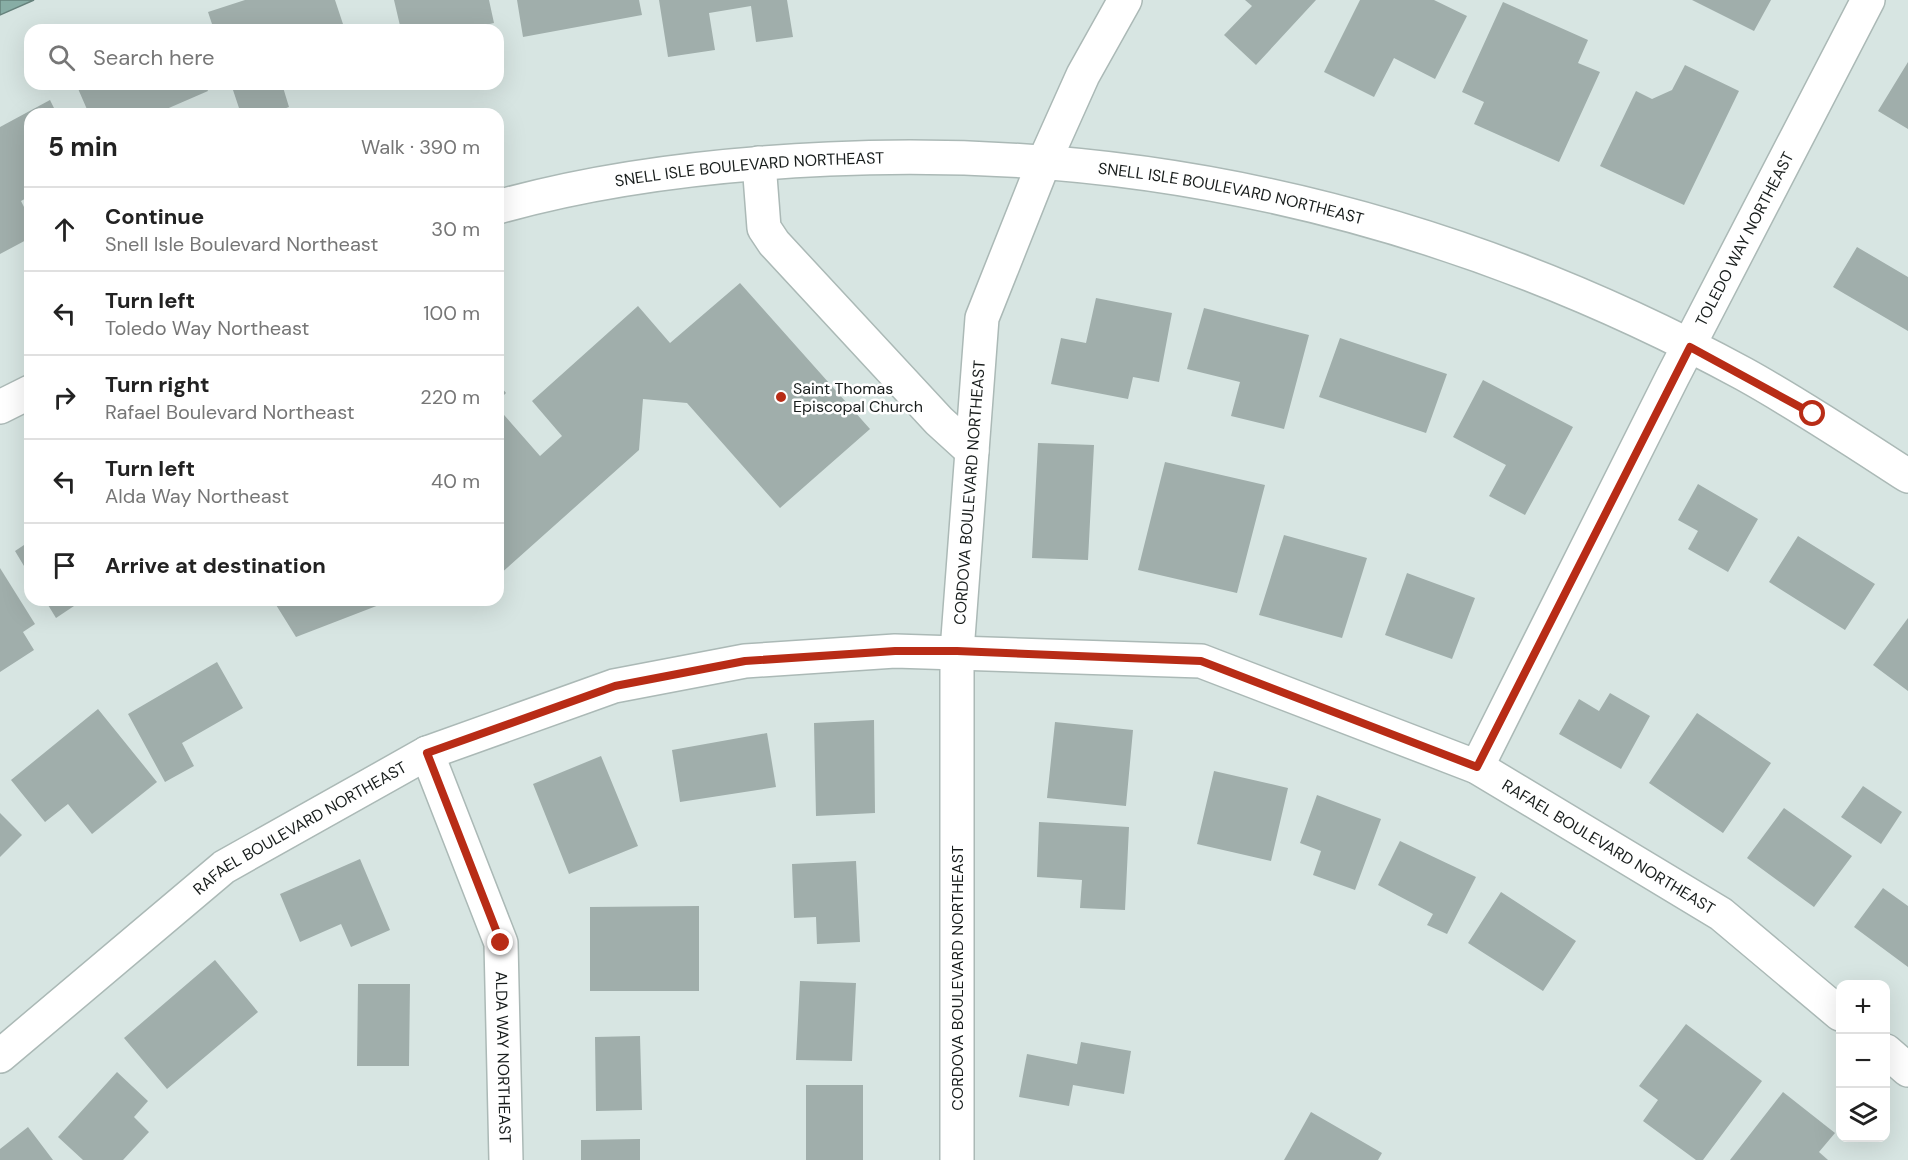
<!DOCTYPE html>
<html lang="en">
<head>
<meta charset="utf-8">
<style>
  body { margin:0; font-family:"DM Sans",sans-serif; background:#f2f2f2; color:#222 }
  .controls { position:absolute; right:18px; bottom:18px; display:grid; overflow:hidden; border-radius:12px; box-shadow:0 6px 24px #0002 }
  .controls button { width:54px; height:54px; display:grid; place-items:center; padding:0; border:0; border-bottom:2px solid #e0e0e0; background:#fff; color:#222; font:30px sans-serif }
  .stop { position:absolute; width:18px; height:18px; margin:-14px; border:4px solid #b82c16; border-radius:50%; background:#fff }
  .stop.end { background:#b82c16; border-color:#fff; box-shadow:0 2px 6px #0008 }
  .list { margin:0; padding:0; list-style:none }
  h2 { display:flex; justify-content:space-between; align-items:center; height:78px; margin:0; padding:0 24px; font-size:26px }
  h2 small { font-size:20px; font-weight:400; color:#767676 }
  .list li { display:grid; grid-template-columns:39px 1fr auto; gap:18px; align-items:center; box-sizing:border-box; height:84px; padding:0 24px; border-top:2px solid #e0e0e0 }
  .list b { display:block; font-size:22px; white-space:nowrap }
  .list p { margin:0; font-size:20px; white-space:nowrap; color:#767676 }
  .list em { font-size:20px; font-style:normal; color:#767676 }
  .icon { flex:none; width:33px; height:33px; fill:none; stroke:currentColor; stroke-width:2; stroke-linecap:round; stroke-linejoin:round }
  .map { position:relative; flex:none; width:1908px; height:1160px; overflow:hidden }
  .search { position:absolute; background:#fff; box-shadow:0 6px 24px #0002; left:24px; top:24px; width:480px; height:66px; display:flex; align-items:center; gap:15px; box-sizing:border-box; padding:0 21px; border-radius:18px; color:#767676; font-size:22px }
  .panel { position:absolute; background:#fff; box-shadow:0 6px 24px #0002; left:24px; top:108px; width:480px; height:498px; border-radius:18px }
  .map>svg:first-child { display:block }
</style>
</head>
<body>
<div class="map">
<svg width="1908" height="1160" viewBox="0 0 1908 1160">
  <rect width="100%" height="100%" fill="#d7e5e2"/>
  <path fill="#87ada5" stroke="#66827c" stroke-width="1.5" d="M 0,0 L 34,0 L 0,15 Z"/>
  <path fill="#a0aeab" d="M 245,0 L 335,0 L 345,30 L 214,30 L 208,12 Z
    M 394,0 L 489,0 L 494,23 L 463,30 L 401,30 Z
    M 517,0 L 639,0 L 642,15 L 523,37 Z
    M 659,0 L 787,0 L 793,37 L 756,42 L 751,6 L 709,13 L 715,50 L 668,57 Z
    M 1245,0 L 1316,0 L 1256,65 L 1224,35 L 1252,6 Z
    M 1360,0 L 1434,0 L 1467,16 L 1435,79 L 1394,58 L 1374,97 L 1324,72 Z
    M 1692,0 L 1771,0 L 1754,31 Z
    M 1503,2 L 1588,40 L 1578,63 L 1600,72 L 1559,162 L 1474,124 L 1484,102 L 1462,92 Z
    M 1908,62 L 1908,129 L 1878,111 Z
    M 1685,65 L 1739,91 L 1684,205 L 1600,166 L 1636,91 L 1652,99 L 1672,90 Z
    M 76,84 L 205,84 L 208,91 L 155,114 L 89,114 Z
    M 231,84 L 282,84 L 289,107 L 270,114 L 241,114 Z
    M 50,100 L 57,114 L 30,114 L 30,196 L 21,201 L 30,219 L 30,238 L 0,254 L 0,127 Z
    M 1857,247 L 1908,277 L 1908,331 L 1833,287 Z
    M 740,283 L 870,429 L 780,508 L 687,403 L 643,399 L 639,450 L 498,576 L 498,408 L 540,456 L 562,436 L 532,401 L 638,306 L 670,343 Z
    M 1096,298 L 1172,313 L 1159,382 L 1133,377 L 1128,399 L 1051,384 L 1061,338 L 1086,343 Z
    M 1204,308 L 1309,335 L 1284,429 L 1231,416 L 1240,382 L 1187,369 Z
    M 1340,338 L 1447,374 L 1426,433 L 1319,397 Z
    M 1483,380 L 1573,427 L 1525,515 L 1489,496 L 1506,465 L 1453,437 Z
    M 498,383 L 506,393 L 498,401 Z
    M 1038,443 L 1094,445 L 1088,560 L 1032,558 Z
    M 1165,462 L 1265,485 L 1237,593 L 1138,570 Z
    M 1698,484 L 1758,519 L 1728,572 L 1688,549 L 1698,531 L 1678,520 Z
    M 1284,535 L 1367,558 L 1342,638 L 1259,615 Z
    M 1798,536 L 1875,584 L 1845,630 L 1769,582 Z
    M 30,541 L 30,576 L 15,551 Z
    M 0,568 L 35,624 L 23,632 L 34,650 L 0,672 Z
    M 1407,573 L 1475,598 L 1452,659 L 1385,635 Z
    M 45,600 L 83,600 L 56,618 Z
    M 273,600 L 392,600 L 296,637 Z
    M 1908,618 L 1908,691 L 1873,665 Z
    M 217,662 L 243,708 L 182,743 L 194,766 L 165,782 L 128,714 Z
    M 1610,693 L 1650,716 L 1621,769 L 1559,734 L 1579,699 L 1599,711 Z
    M 98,709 L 157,782 L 92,834 L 68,804 L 45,822 L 11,780 Z
    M 1697,713 L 1771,763 L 1723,833 L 1649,783 Z
    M 874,720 L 875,813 L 816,816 L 814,723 Z
    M 1055,722 L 1133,730 L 1126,806 L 1047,798 Z
    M 767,733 L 776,787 L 680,802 L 672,750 Z
    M 601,756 L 638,846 L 569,874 L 533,784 Z
    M 1214,771 L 1288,788 L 1271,861 L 1197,844 Z
    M 1863,786 L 1902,812 L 1881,844 L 1841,817 Z
    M 1317,795 L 1381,819 L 1355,890 L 1313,875 L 1321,851 L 1300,843 Z
    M 1784,808 L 1852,856 L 1814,907 L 1747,858 Z
    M 0,813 L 22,835 L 0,857 Z
    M 1039,822 L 1129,827 L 1125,910 L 1080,908 L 1082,880 L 1037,877 Z
    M 1400,841 L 1476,877 L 1447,934 L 1427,925 L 1433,914 L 1378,885 Z
    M 360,859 L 390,930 L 351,947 L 341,924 L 300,942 L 280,894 Z
    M 856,861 L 860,942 L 817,944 L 816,917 L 794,918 L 792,864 Z
    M 1883,888 L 1908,906 L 1908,967 L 1854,927 Z
    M 1501,892 L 1576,941 L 1543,991 L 1468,943 Z
    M 699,906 L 699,991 L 590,991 L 590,907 Z
    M 215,960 L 258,1012 L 167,1089 L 124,1038 Z
    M 800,981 L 856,983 L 852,1061 L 796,1060 Z
    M 358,984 L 410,984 L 409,1066 L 357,1066 Z
    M 1686,1024 L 1762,1081 L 1703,1160 L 1696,1160 L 1643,1121 L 1658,1100 L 1639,1086 Z
    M 640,1036 L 642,1110 L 596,1111 L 595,1037 Z
    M 1081,1042 L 1131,1051 L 1124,1094 L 1073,1085 L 1069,1106 L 1019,1097 L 1027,1054 L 1077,1064 Z
    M 117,1072 L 148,1101 L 134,1117 L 149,1132 L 123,1160 L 83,1160 L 58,1137 Z
    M 806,1085 L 863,1085 L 863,1160 L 806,1160 Z
    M 1783,1092 L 1835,1133 L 1819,1152 L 1828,1160 L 1730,1160 Z
    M 1311,1112 L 1382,1153 L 1378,1160 L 1284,1160 Z
    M 28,1127 L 53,1160 L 0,1160 L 0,1149 Z
    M 640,1139 L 640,1160 L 581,1160 L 581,1140 Z"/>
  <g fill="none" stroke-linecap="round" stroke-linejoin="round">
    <g stroke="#abb9b6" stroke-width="36">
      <g id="minor">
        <path d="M 759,163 L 764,228 L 774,243 L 939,421 L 972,451"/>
        <path id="s1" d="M 498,207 C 604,177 719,164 829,159 C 1154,144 1458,219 1744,374 C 1800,405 1854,441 1908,476"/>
        <path d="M 0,407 L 30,392"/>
        <path id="s2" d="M 427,753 L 501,943 L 506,1160"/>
        <path id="s3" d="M 1477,767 L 1673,376 L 1868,0"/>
        <path d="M 1886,1051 L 1908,1070"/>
        <path id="s4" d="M 0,1056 L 224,867 L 427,753 L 614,686 L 745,661 L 895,651 L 1201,661 L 1477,767 L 1721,914 L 1840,1014"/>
        <path id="s5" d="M 957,1160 L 957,651 L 982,318 L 1044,162 L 1083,75 L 1125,0"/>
      </g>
    </g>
    <use href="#minor" stroke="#fff" stroke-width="33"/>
  </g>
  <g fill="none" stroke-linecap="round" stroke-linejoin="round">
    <path stroke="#b82c16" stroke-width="8" d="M 501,943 L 427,753 L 615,686 L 745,661 L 895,651 L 957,651 L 1201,661 L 1477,767 L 1690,347 L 1813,414"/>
  </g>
  <circle fill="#b82c16" stroke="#fff" stroke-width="2" cx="781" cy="397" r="6"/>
  <g text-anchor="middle" stroke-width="5" stroke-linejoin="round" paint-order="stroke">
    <g font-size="16" fill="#181d1c" stroke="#fff">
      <text dy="6" stroke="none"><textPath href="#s1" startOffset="255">SNELL ISLE BOULEVARD NORTHEAST</textPath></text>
      <text dy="6" stroke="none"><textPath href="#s1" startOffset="740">SNELL ISLE BOULEVARD NORTHEAST</textPath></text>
      <text dy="6" stroke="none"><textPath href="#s3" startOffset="592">TOLEDO WAY NORTHEAST</textPath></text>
      <text dy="6" stroke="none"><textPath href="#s5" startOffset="668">CORDOVA BOULEVARD NORTHEAST</textPath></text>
      <text dy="6" stroke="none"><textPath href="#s4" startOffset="378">RAFAEL BOULEVARD NORTHEAST</textPath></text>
      <text dy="6" stroke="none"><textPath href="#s4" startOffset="1764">RAFAEL BOULEVARD NORTHEAST</textPath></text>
      <text transform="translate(957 978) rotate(-90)" y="6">CORDOVA BOULEVARD NORTHEAST</text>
      <text dy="6" stroke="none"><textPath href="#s2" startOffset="318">ALDA WAY NORTHEAST</textPath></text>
    </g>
    <g font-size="16" fill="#181d1c" stroke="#fff" text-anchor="start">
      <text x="793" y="394">Saint Thomas<tspan x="793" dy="18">Episcopal Church</tspan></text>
    </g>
  </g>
</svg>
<div class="controls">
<button>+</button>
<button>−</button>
<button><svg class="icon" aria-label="layers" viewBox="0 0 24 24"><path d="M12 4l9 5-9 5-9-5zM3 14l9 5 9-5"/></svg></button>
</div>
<div class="stop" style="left:1813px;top:414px"></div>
<div class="stop end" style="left:501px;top:943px"></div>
<div class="search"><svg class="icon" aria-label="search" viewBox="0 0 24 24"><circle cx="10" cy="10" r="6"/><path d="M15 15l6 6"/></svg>Search here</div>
<section class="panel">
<h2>5 min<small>Walk · 390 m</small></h2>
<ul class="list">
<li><svg class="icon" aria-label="ahead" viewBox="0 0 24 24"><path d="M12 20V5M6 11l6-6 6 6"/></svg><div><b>Continue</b><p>Snell Isle Boulevard Northeast</p></div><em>30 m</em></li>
<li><svg class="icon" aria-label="left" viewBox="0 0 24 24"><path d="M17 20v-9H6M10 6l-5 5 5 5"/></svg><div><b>Turn left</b><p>Toledo Way Northeast</p></div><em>100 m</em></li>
<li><svg class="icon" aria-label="right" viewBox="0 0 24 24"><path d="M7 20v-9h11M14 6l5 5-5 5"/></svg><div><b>Turn right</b><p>Rafael Boulevard Northeast</p></div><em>220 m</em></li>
<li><svg class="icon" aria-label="left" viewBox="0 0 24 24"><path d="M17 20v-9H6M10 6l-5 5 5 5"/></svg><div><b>Turn left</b><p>Alda Way Northeast</p></div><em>40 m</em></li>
<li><svg class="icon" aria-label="arrive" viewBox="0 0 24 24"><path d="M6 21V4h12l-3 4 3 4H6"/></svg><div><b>Arrive at destination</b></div></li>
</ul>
</section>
</div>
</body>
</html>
